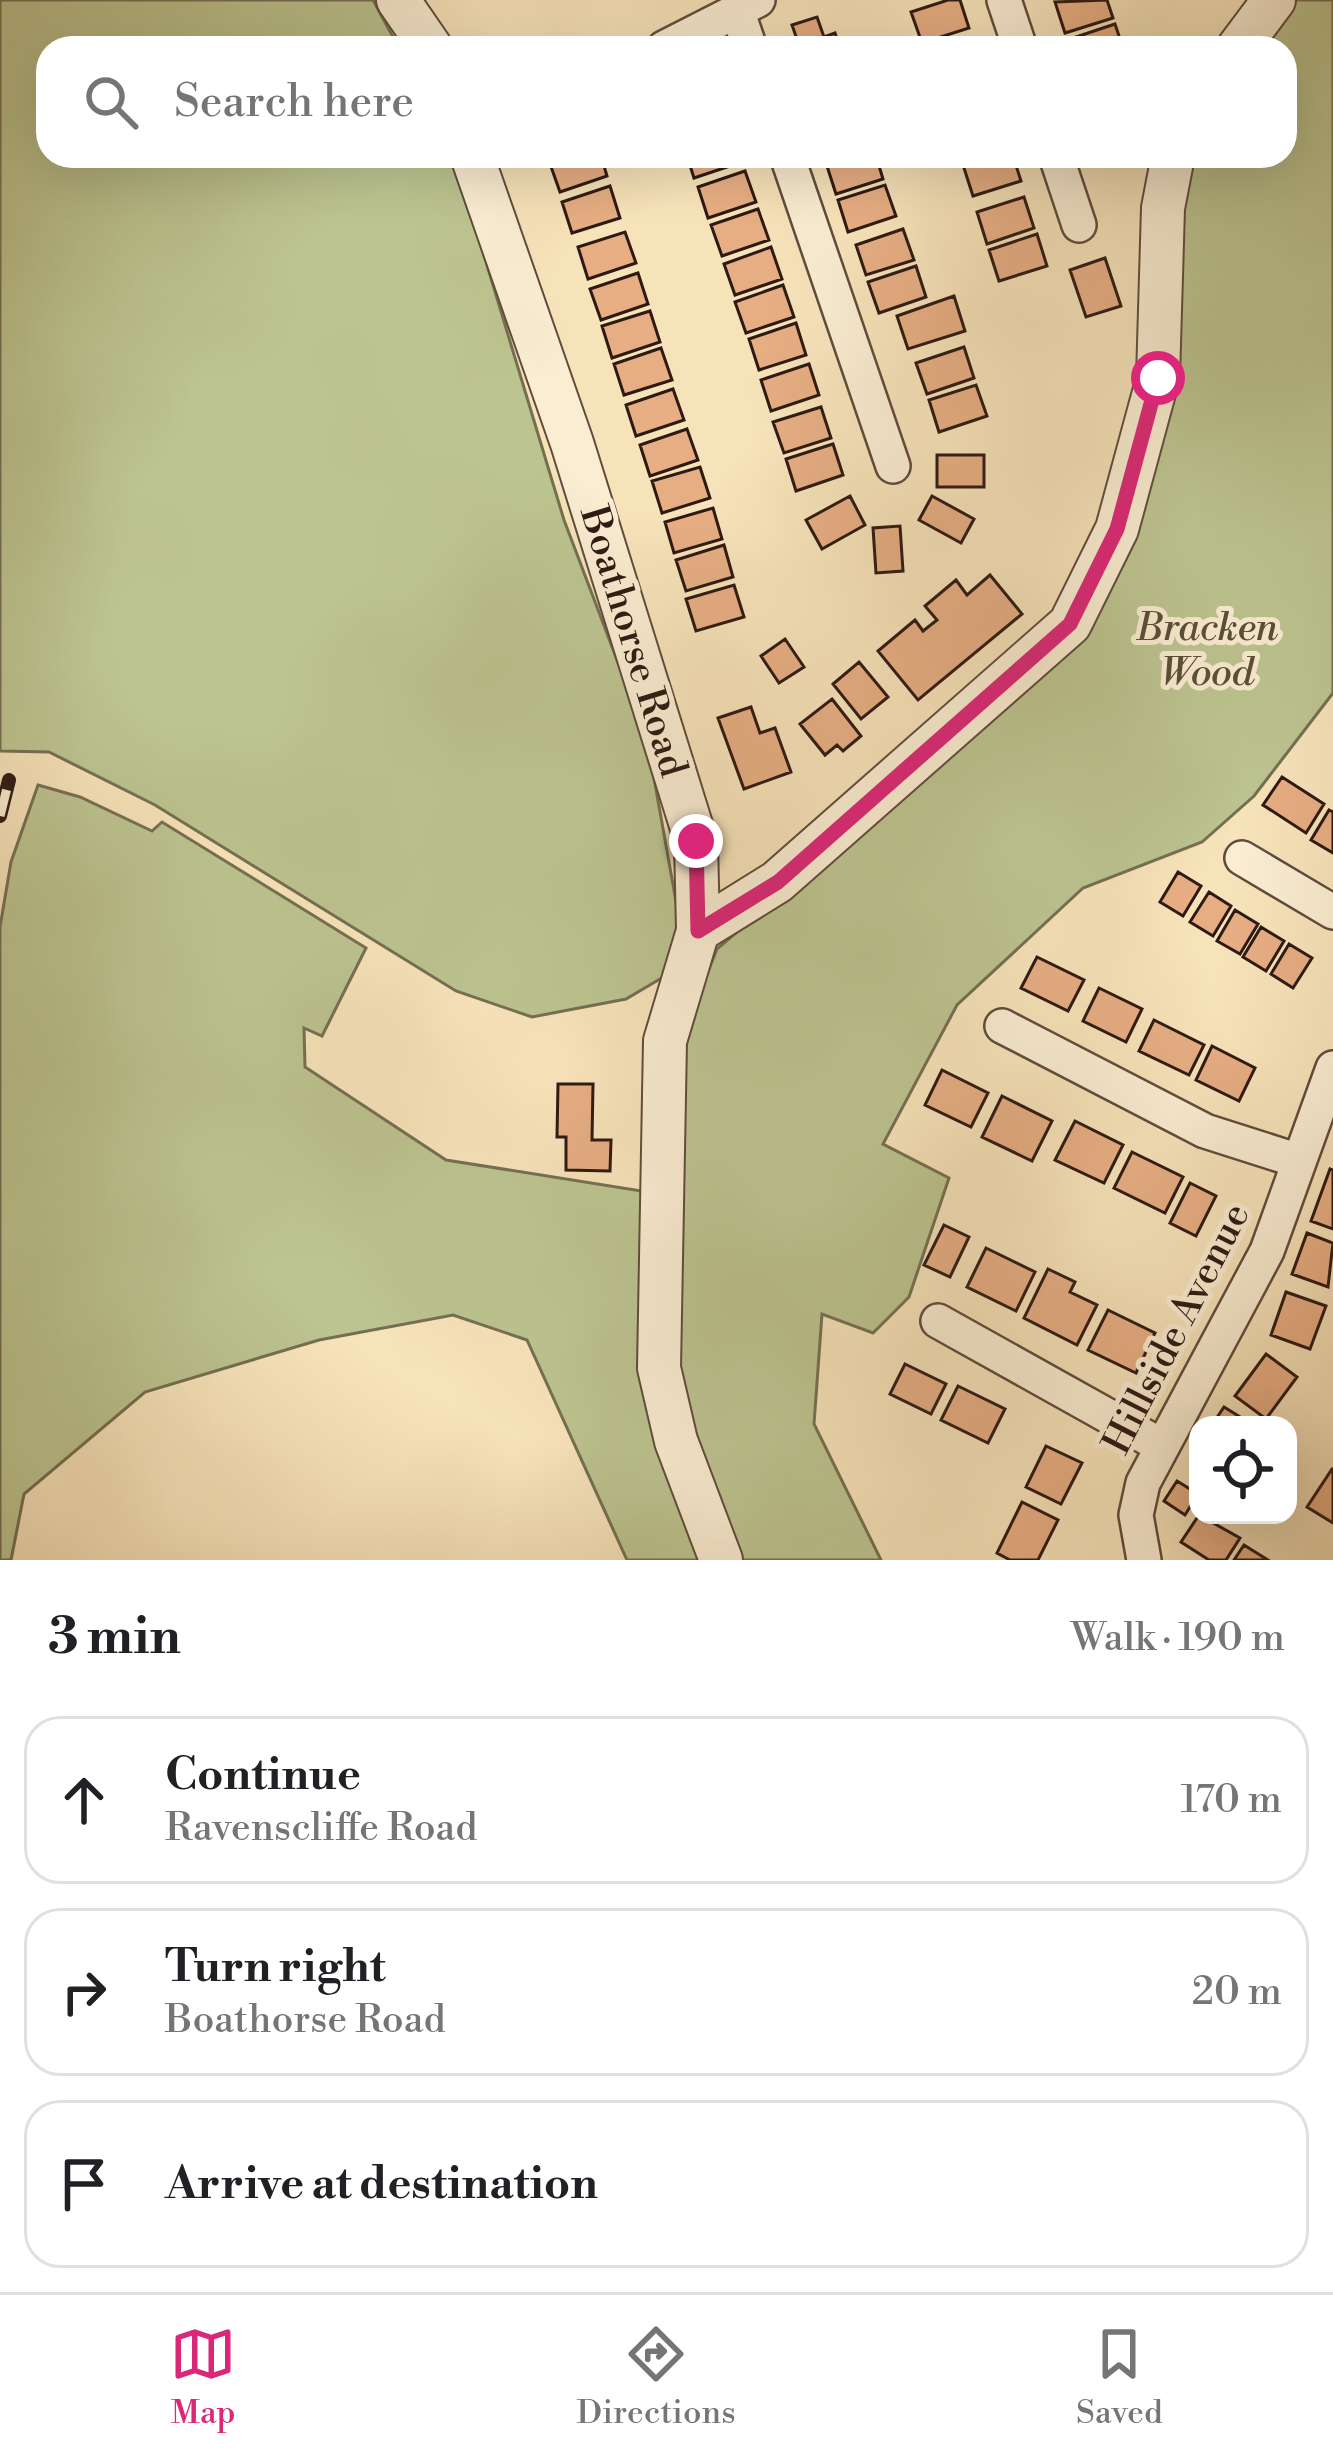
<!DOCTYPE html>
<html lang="en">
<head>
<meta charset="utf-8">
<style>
  body { margin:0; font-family:"Libre Bodoni",serif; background:#f6f6f6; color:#202124 }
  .controls { position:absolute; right:36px; bottom:36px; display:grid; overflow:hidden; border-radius:24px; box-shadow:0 12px 48px #0002 }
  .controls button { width:108px; height:108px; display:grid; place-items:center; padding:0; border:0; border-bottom:3px solid #e0e0e0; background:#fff; color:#202124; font:60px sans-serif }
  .stop { position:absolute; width:36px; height:36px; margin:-27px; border:9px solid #db2777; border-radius:50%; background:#fff }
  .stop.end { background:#db2777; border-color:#fff; box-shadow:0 3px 12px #0008 }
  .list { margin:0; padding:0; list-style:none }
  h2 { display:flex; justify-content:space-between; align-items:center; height:156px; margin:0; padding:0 48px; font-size:51px }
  h2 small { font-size:39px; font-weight:400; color:#757577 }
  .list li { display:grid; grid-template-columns:78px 1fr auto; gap:36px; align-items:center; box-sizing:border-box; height:168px; margin:0 24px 24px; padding:0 24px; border:3px solid #e0e0e0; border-radius:36px }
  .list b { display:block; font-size:45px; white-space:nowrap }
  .list p { margin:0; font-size:39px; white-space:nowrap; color:#757577 }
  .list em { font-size:39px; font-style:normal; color:#757577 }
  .icon { flex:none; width:66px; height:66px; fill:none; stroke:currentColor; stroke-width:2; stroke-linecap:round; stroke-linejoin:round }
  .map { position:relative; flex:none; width:1333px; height:1560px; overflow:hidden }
  .search { position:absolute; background:#fff; box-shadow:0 12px 48px #0002; left:36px; right:36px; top:36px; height:132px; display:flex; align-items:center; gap:30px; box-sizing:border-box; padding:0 42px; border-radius:36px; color:#757577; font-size:45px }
  .sheet { height:732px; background:#fff }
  nav { display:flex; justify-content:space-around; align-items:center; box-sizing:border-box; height:168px; border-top:3px solid #e0e0e0; background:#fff; font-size:33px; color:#757577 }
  nav a { display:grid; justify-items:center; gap:6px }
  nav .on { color:#db2777 }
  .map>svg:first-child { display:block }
</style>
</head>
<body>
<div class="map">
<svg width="1333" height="1560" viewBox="0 0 1333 1560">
  <rect width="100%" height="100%" fill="#f7e3ba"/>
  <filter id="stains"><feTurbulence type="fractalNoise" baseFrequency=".00167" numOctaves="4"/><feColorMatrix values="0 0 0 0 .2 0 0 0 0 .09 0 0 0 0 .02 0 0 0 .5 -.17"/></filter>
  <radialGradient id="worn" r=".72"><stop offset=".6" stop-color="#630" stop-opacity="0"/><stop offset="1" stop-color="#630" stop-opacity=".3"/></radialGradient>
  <path fill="#bcc490" stroke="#756f52" stroke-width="3" d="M 0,0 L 373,0 L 399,48 L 48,48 L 48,156 L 454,156 L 564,520 L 647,739 L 687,963 L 626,999 L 532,1017 L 456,991 L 155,805 L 49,752 L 0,751 Z
    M 1274,0 L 1333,0 L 1333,693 L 1254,796 L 1202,842 L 1083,888 L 957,1005 L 883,1144 L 949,1178 L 909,1297 L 873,1333 L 822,1314 L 814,1424 L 881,1560 L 735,1560 L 678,1404 L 681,1039 L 717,949 L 957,744 L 1117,529 L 1182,156 L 1285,156 L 1285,48 L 1242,48 Z
    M 38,785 L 80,797 L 152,831 L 162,822 L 366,948 L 322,1036 L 304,1028 L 305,1067 L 446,1160 L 648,1192 L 706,1560 L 627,1560 L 527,1340 L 453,1315 L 319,1340 L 145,1392 L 24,1494 L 11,1560 L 0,1560 L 0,927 L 11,862 Z"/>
  <path fill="#e7ae84" stroke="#2e1a13" stroke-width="3" d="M 948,0 L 960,0 L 969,28 L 922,43 L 911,12 Z
    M 1107,0 L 1113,18 L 1065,33 L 1055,2 Z
    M 817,17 L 824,37 L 835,33 L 840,48 L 790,48 L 799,45 L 792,25 Z
    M 1115,24 L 1123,48 L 1070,48 L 1067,40 Z
    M 564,156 L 601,156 L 607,176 L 560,192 L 549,161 Z
    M 687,156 L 740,156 L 742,162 L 694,178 Z
    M 847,156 L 876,156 L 883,179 L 836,194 L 826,163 Z
    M 990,156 L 1013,156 L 1021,181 L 973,196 L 963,165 Z
    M 745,171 L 756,202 L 708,218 L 698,187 Z
    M 885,185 L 896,216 L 848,232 L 838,200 Z
    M 610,186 L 620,218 L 572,233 L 562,202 Z
    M 1024,197 L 1034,228 L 987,244 L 977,212 Z
    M 758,209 L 769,240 L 722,256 L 711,225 Z
    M 903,229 L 914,260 L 866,275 L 856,245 Z
    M 625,232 L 636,263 L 588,279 L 578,247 Z
    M 1037,234 L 1047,266 L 999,281 L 989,250 Z
    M 771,247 L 782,279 L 735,295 L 724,264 Z
    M 1105,258 L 1121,306 L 1086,317 L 1070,270 Z
    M 916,266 L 926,297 L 879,313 L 868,282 Z
    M 638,273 L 648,304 L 601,320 L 590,289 Z
    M 783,285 L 794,317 L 746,333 L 735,302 Z
    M 954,296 L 965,331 L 908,349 L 897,316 Z
    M 650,311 L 660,342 L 612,358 L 602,326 Z
    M 796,323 L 806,355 L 759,370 L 749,339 Z
    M 964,347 L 974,378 L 927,394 L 916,363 Z
    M 661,348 L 672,380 L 624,395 L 614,364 Z
    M 809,364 L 819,395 L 771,411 L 761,380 Z
    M 976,385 L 987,416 L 939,432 L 929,400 Z
    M 673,389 L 684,420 L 636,436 L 626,405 Z
    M 821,407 L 831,438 L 784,453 L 773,422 Z
    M 687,429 L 698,460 L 650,476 L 640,445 Z
    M 833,444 L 843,475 L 796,491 L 786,459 Z
    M 937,455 L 984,455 L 984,487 L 937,487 Z
    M 700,467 L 710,498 L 662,513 L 652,481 Z
    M 850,496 L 865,525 L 822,549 L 806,520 Z
    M 932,496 L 974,519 L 961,543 L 919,520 Z
    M 713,508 L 722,539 L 674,553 L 665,522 Z
    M 900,526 L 903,571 L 876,573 L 873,528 Z
    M 724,545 L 733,577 L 686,591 L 676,560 Z
    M 990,575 L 1022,614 L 918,700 L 878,651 L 915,620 L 923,631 L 937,620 L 925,606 L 956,580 L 967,595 Z
    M 734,585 L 744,617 L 696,631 L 686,599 Z
    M 785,639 L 804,667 L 779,683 L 761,656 Z
    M 859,662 L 888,697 L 861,719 L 833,684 Z
    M 832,699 L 861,736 L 843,751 L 837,745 L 825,755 L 800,724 Z
    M 751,707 L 760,733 L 775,728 L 791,772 L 744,789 L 718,718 Z
    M 1282,777 L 1324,804 L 1306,833 L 1263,805 Z
    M 1329,810 L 1333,812 L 1333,853 L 1311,840 Z
    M 1178,872 L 1201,886 L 1183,916 L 1160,902 Z
    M 1209,892 L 1231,906 L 1213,936 L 1190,922 Z
    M 1235,910 L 1258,924 L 1240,954 L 1217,941 Z
    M 1261,927 L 1284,941 L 1266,971 L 1243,957 Z
    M 1289,944 L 1312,958 L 1293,988 L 1271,974 Z
    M 1037,957 L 1084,980 L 1068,1011 L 1021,988 Z
    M 1099,988 L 1142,1009 L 1126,1042 L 1083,1021 Z
    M 1154,1020 L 1204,1045 L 1189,1075 L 1139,1051 Z
    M 1212,1046 L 1255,1068 L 1239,1101 L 1196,1080 Z
    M 942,1070 L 988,1093 L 971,1127 L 925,1105 Z
    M 558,1084 L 593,1084 L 592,1140 L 611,1140 L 610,1171 L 566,1170 L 566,1137 L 557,1137 Z
    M 1002,1096 L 1052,1121 L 1032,1161 L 982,1137 Z
    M 1075,1121 L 1123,1145 L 1104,1183 L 1055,1160 Z
    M 1132,1152 L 1183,1177 L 1165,1213 L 1114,1188 Z
    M 1330,1169 L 1333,1170 L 1333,1229 L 1311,1221 Z
    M 1190,1183 L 1216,1196 L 1196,1236 L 1170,1223 Z
    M 944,1225 L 969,1237 L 950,1277 L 924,1265 Z
    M 1307,1233 L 1333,1243 L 1328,1287 L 1292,1274 Z
    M 986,1248 L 1035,1272 L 1016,1311 L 967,1287 Z
    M 1048,1269 L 1075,1282 L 1070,1292 L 1097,1305 L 1077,1345 L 1024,1318 Z
    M 1286,1292 L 1326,1306 L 1310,1349 L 1271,1335 Z
    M 1108,1310 L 1155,1333 L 1136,1373 L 1088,1350 Z
    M 1266,1354 L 1297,1377 L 1266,1419 L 1235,1396 Z
    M 905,1364 L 946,1384 L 931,1414 L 890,1394 Z
    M 958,1386 L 1005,1409 L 988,1443 L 941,1420 Z
    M 1224,1407 L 1253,1425 L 1212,1425 Z
    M 1046,1446 L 1082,1463 L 1061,1504 L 1026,1487 Z
    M 1332,1469 L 1333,1469 L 1333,1523 L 1307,1507 Z
    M 1177,1481 L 1198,1494 L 1185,1515 L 1164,1501 Z
    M 1022,1502 L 1058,1520 L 1038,1560 L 1010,1560 L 997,1553 Z
    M 1199,1515 L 1240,1538 L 1226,1560 L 1209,1560 L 1181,1542 Z
    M 1244,1545 L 1268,1560 L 1234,1560 Z"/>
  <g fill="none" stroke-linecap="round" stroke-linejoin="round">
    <g stroke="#604c3d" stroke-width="38">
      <path id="minor" d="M 1004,0 L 1020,48
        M 738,13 L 750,48
        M 664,48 L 758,0
        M 787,156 L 893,466
        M 1056,156 L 1079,225
        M 1242,858 L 1333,912
        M 1002,1026 L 1205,1131 L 1299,1161
        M 938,1321 L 1160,1445
        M 1144,1560 L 1136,1515 L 1143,1483 L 1267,1251 L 1333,1068"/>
    </g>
    <g stroke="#604c3d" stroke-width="46">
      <path id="tertiary" d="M 398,0 L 431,48
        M 1238,48 L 1274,0
        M 472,156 L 572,443 L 696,841 L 698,931 L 665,1041 L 659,1368 L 676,1441 L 721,1560
        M 698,931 L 777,882 L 1070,624 L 1117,529 L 1158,378 L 1163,208 L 1173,156"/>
    </g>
    <use href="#minor" stroke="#faedd2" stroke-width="33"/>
    <use href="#tertiary" stroke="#faedd2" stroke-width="42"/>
    <g stroke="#2e1a13" stroke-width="14">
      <path id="rail" d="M 0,816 L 9,780"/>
    </g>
    <use href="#rail" stroke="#faedd2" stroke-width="9" stroke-dasharray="27" stroke-linecap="butt"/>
  </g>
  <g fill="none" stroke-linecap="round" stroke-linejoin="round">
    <path stroke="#db2777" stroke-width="15" d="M 696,841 L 698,931 L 778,882 L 1070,624 L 1117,529 L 1158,378"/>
  </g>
  <g text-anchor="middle" stroke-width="10" stroke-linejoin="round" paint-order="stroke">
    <g font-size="39" font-style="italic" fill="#594d38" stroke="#faedd2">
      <text x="1207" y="640">Bracken<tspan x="1207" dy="45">Wood</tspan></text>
    </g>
    <g font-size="39" fill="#2e1a13" stroke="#faedd2">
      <text transform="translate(635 641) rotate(73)" y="14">Boathorse Road</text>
      <text transform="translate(1175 1328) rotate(-63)" y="14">Hillside Avenue</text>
    </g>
  </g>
  <rect width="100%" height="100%" filter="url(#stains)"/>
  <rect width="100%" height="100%" fill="url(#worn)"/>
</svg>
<div class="controls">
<button><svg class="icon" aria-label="locate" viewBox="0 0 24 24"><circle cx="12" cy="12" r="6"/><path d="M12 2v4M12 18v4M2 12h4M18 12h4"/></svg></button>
</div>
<div class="stop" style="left:1158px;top:378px"></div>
<div class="stop end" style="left:696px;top:841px"></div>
<div class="search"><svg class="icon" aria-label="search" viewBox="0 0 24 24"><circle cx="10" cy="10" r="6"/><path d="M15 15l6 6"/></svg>Search here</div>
</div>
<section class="sheet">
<h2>3 min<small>Walk · 190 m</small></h2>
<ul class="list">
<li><svg class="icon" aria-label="ahead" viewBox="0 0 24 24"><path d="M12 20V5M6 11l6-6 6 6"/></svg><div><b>Continue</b><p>Ravenscliffe Road</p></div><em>170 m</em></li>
<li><svg class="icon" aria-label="right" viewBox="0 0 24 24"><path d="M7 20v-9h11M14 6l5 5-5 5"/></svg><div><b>Turn right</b><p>Boathorse Road</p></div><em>20 m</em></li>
<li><svg class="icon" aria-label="arrive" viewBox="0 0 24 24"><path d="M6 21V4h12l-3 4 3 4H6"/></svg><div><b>Arrive at destination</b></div></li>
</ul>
</section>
<nav>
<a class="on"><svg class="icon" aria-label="map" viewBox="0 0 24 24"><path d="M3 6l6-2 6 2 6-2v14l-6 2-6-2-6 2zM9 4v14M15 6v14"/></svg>Map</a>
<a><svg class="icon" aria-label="directions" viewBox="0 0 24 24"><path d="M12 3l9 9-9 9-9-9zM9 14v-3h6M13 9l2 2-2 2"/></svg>Directions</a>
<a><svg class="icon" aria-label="saved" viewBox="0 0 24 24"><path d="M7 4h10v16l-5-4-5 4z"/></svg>Saved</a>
</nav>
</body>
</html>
